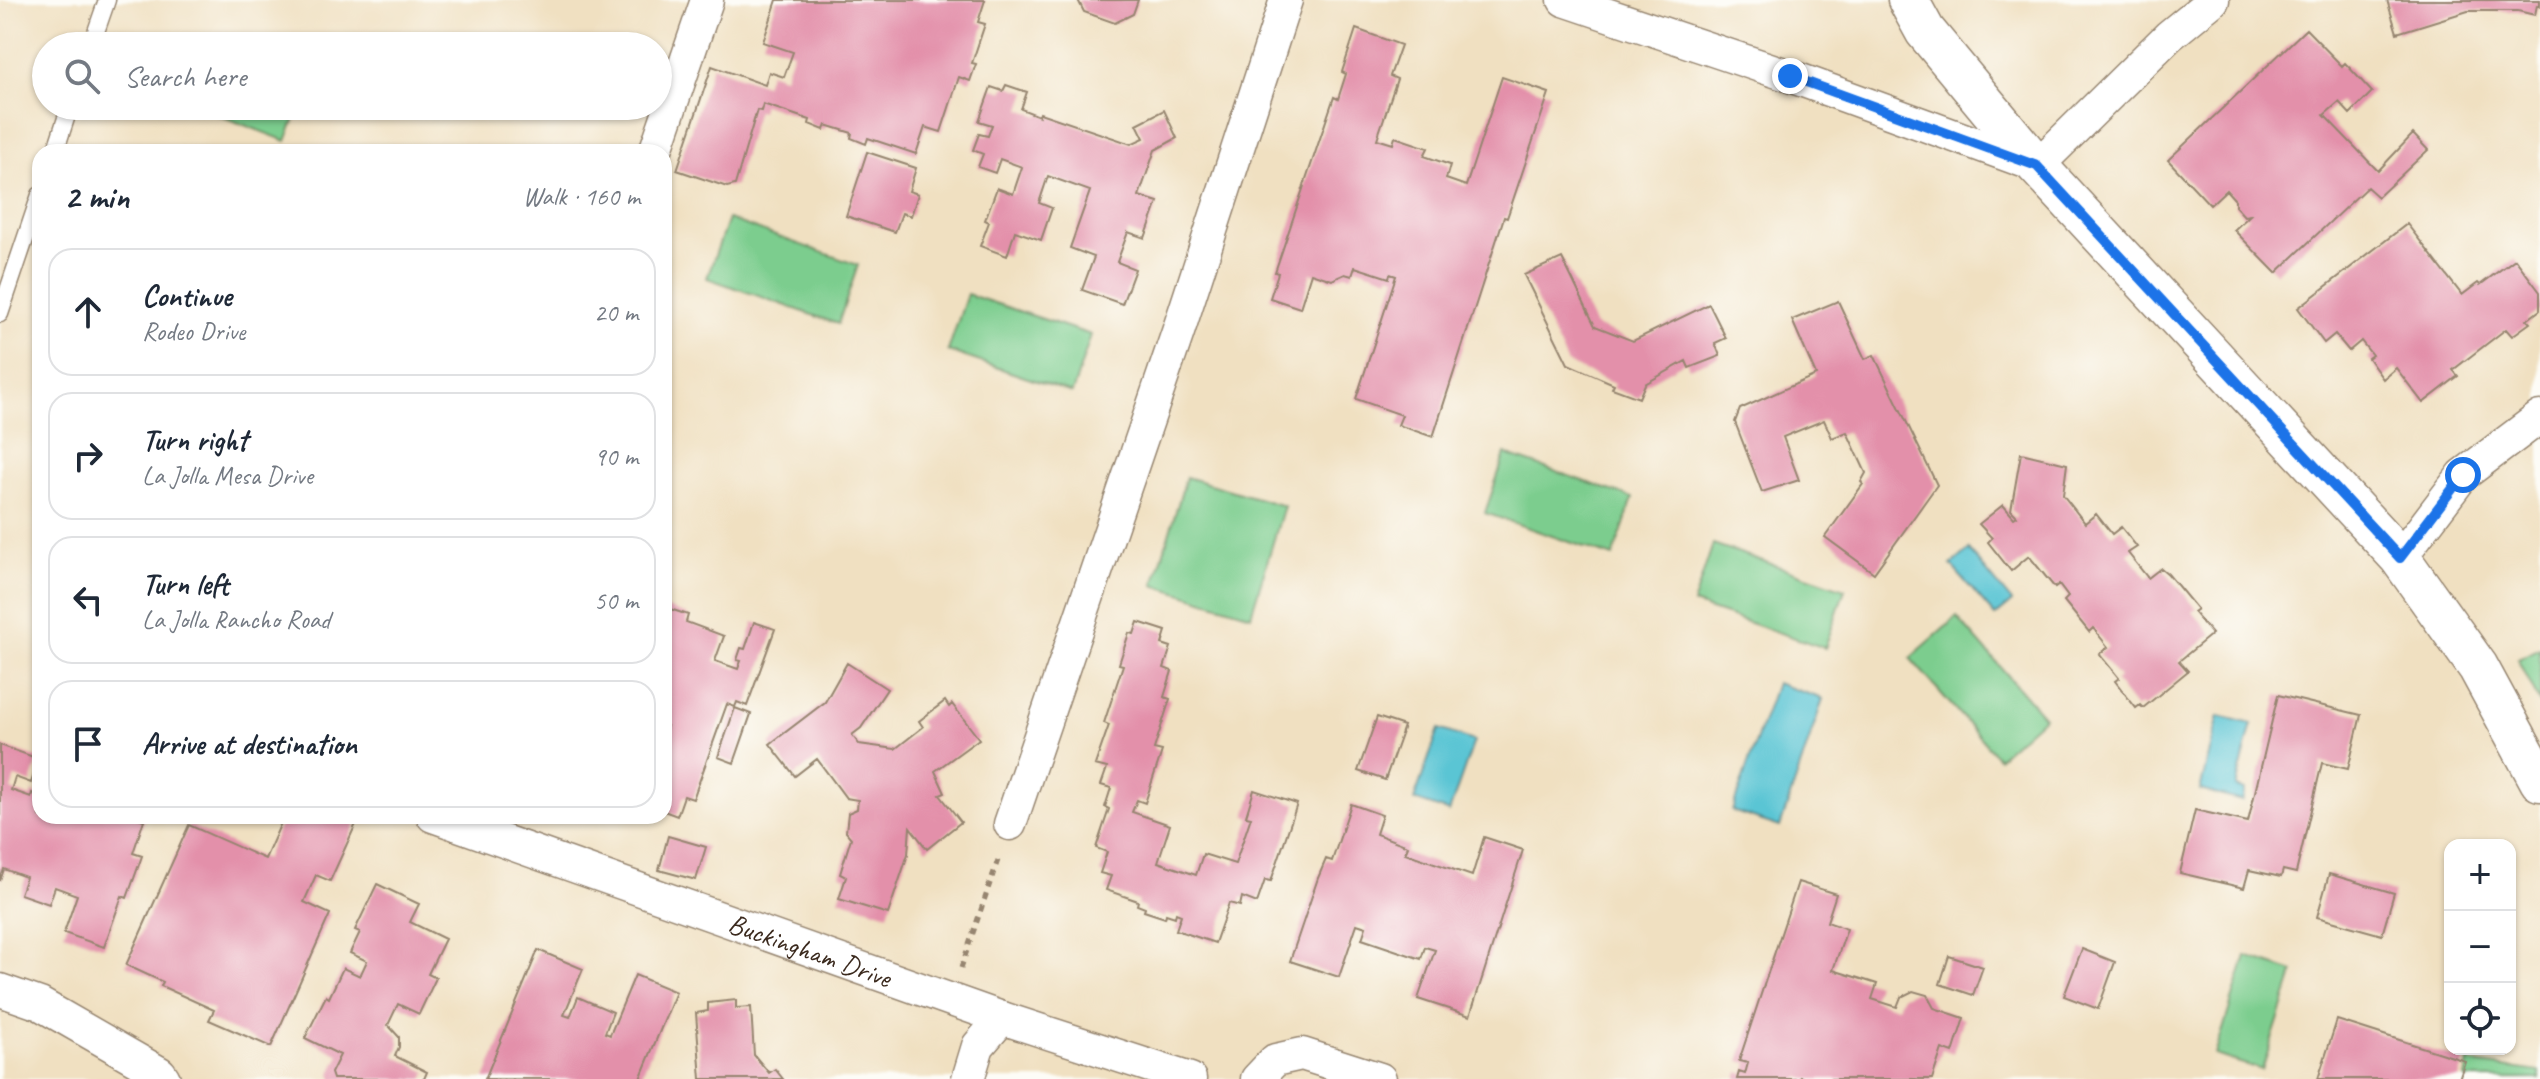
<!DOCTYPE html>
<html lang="en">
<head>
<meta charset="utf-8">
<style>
  body { margin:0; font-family:Caveat,sans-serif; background:#f2f2f3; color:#1f2937 }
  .controls { position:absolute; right:24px; bottom:24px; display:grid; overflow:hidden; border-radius:16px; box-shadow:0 2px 6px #0004 }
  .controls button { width:72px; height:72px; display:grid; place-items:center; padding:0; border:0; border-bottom:2px solid #e0e1e3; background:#fff; color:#1f2937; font:40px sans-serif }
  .stop { position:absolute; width:24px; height:24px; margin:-18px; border:6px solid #1a73e8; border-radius:50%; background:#fff }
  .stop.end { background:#1a73e8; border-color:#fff; box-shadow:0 2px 8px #0008 }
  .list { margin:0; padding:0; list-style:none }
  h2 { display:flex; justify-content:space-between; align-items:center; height:104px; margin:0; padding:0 32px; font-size:34px }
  h2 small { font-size:26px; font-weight:400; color:#747a83 }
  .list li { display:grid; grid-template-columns:52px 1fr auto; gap:24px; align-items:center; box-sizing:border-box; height:128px; margin:0 16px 16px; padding:0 16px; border:2px solid #e0e1e3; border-radius:24px }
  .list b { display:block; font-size:30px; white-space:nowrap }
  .list p { margin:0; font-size:26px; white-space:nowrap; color:#747a83 }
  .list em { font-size:26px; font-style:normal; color:#747a83 }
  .icon { flex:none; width:44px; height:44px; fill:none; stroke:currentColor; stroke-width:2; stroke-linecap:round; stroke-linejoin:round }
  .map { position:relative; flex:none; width:2540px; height:1079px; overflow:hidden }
  .search { position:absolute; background:#fff; box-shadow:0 2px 6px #0004; left:32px; top:32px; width:640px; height:88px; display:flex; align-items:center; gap:20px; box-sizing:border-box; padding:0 28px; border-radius:44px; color:#747a83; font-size:30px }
  .panel { position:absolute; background:#fff; box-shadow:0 2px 6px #0004; left:32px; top:144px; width:640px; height:680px; border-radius:24px }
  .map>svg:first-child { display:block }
</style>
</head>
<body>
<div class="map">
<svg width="2540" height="1079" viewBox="0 0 2540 1079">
  <rect width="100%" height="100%" fill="#fdfcf7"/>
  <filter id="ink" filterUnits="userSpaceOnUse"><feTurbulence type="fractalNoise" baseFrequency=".0125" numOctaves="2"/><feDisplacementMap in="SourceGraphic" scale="16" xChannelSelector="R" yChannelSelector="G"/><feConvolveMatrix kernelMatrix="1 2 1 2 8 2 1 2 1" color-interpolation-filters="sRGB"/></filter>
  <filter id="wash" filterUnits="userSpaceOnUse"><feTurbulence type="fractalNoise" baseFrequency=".006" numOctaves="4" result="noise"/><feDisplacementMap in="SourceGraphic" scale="32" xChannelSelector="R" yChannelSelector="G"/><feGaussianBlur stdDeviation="1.8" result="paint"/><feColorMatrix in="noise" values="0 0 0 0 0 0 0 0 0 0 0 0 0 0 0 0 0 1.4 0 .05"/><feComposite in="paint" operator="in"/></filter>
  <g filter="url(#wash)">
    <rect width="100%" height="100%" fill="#f0e0c1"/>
    <path fill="#7ccd8e" stroke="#5c7c56" stroke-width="2" d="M 195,106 L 300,106 L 286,141 Z
      M 728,219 L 858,265 L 838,324 L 707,278 Z
      M 967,294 L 1091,335 L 1072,393 L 948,351 Z
      M 1505,454 L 1633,498 L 1613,557 L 1485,513 Z
      M 1186,477 L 1284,506 L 1251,615 L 1154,585 Z
      M 1713,544 L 1845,589 L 1825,648 L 1693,604 Z
      M 1957,617 L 2044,717 L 1998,758 L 1910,658 Z
      M 2540,648 L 2540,704 L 2518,659 Z
      M 2246,956 L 2294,972 L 2262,1070 L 2215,1055 Z
      M 2468,1062 L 2540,1072 L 2540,1079 L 2465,1079 Z"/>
    <path fill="#5ac5d4" stroke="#4a7879" stroke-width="2" d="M 1969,550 L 2012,602 L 1995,616 L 1951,565 Z
      M 1776,683 L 1823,699 L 1780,827 L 1732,811 Z
      M 2219,716 L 2252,724 L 2236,787 L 2245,790 L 2242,801 L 2200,790 Z
      M 1439,729 L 1474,741 L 1449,812 L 1414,800 Z"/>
    <g id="blocks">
      <path fill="#e390aa" d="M 777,0 L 985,0 L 978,22 L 985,24 L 972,63 L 976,64 L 970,81 L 959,77 L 941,132 L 925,127 L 916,154 L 868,138 L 866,144 L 851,138 L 852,133 L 826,125 L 824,130 L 809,124 L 810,120 L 763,104 L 761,111 L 757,110 L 735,185 L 727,187 L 677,170 L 712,66 L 765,85 L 769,72 L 784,77 L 793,52 L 763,42 Z
        M 1078,0 L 1138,0 L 1133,14 L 1115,23 L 1084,12 Z
        M 2387,0 L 2540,0 L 2540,6 L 2537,5 L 2535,15 L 2518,11 L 2468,11 L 2397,33 Z
        M 1356,29 L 1401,45 L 1390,76 L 1397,79 L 1377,139 L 1393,144 L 1395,137 L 1428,148 L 1424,156 L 1450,165 L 1446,179 L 1466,186 L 1502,77 L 1549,93 L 1507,218 L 1504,217 L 1433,437 L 1398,425 L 1402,415 L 1356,399 L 1396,276 L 1390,274 L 1389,278 L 1355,267 L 1352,276 L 1345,274 L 1332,280 L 1311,273 L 1300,308 L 1270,298 L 1278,273 L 1275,272 L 1334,97 L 1338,99 L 1346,74 L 1342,72 Z
        M 2306,29 L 2342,66 L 2345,63 L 2372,92 L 2350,114 L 2339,102 L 2324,115 L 2378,171 L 2413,134 L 2428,150 L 2378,197 L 2367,187 L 2276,273 L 2234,230 L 2250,215 L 2244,216 L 2235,206 L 2235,200 L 2226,190 L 2210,205 L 2168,160 Z
        M 1006,85 L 1027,92 L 1021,109 L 1039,116 L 1040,113 L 1131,144 L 1144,138 L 1137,124 L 1164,110 L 1177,138 L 1155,150 L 1139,196 L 1158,202 L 1145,238 L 1128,232 L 1117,262 L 1135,269 L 1122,304 L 1082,290 L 1094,257 L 1070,248 L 1090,191 L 1048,176 L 1039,203 L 1052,208 L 1041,240 L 1015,231 L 1007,256 L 980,246 L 989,222 L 985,220 L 997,188 L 1013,194 L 1022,167 L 1000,159 L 995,173 L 978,167 L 983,154 L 973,150 L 979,134 L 988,136 L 992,125 L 979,121 L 991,87 L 1003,91 Z
        M 867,152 L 916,168 L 909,191 L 918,194 L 911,216 L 902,213 L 895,232 L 846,216 Z
        M 2407,224 L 2462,295 L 2478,283 L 2480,285 L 2515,259 L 2540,292 L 2540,310 L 2527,320 L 2530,323 L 2512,336 L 2506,329 L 2453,370 L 2458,376 L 2423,403 L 2396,368 L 2383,379 L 2368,358 L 2372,355 L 2361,341 L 2349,351 L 2335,334 L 2324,343 L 2298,308 Z
        M 1562,258 L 1595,326 L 1633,341 L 1709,304 L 1726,338 L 1715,343 L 1720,356 L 1689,368 L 1686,361 L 1645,384 L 1639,398 L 1612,388 L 1614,384 L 1568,364 L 1524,275 Z
        M 1838,301 L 1865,359 L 1874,355 L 1937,485 L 1874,573 L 1825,537 L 1863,484 L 1861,482 L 1866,473 L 1847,432 L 1832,438 L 1824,420 L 1783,437 L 1799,480 L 1762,492 L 1735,422 L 1740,409 L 1816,375 L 1792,320 Z
        M 2021,453 L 2067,464 L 2063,495 L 2085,523 L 2096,514 L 2112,534 L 2121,527 L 2137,547 L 2128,553 L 2148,578 L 2161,568 L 2168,574 L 2197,609 L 2193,612 L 2212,634 L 2179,661 L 2188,671 L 2143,708 L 2140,705 L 2136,708 L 2115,681 L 2119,678 L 2099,654 L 2108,647 L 2093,628 L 2089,632 L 2064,601 L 2068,597 L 2059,585 L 2055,588 L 2029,556 L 2011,571 L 1988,542 L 1992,538 L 1979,524 L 2003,505 L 2014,518 L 2017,516 L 2011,510 Z
        M 664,607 L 688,615 L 686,622 L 724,636 L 715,661 L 738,669 L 741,661 L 737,660 L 741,648 L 745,649 L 754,622 L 775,629 L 747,706 L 737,702 L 735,707 L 727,704 L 693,799 L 684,796 L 677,816 L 664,811 L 664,736 L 667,726 L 664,725 Z
        M 1138,622 L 1166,631 L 1162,644 L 1171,647 L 1164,668 L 1172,671 L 1164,697 L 1170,699 L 1154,749 L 1162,751 L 1145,803 L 1137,800 L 1132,812 L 1170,825 L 1158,862 L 1196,875 L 1203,854 L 1235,864 L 1251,817 L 1246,816 L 1254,790 L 1297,804 L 1271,881 L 1265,880 L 1257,903 L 1242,897 L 1240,906 L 1229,903 L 1215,943 L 1176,930 L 1181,915 L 1176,913 L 1175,917 L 1166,914 L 1165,918 L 1144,911 L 1145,908 L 1137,905 L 1138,901 L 1106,890 L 1111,876 L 1100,873 L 1107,852 L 1096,848 L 1109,809 L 1105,807 L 1111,788 L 1101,785 L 1107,768 L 1095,765 L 1109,725 L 1104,723 L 1123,665 L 1119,664 L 1129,633 L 1134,634 Z
        M 847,663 L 887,689 L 861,728 L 852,735 L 859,744 L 895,749 L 923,727 L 919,721 L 945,701 L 949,707 L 952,704 L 979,739 L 935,771 L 945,793 L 940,795 L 961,822 L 927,849 L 910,827 L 908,854 L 888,914 L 839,899 L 846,877 L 840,874 L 851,838 L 846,832 L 848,813 L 857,809 L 858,800 L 846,798 L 817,759 L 795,776 L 770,744 L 825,702 Z
        M 2278,695 L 2361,715 L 2348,769 L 2322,763 L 2296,873 L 2283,870 L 2281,877 L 2249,870 L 2244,888 L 2180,873 L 2195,810 L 2248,822 Z
        M 735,708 L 751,714 L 734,763 L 718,757 Z
        M 1377,717 L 1404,726 L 1385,780 L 1358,771 Z
        M 0,745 L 39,759 L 31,783 L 15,777 L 11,790 L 31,797 L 32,793 L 40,796 L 40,816 L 132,816 L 144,820 L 133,853 L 142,856 L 127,898 L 122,896 L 104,947 L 64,933 L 77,895 L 55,887 L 49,904 L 20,894 L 26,877 L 4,869 L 0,881 Z
        M 1351,804 L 1382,815 L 1376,834 L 1408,846 L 1405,853 L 1472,876 L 1484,837 L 1523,850 L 1470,1016 L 1418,999 L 1435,950 L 1425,947 L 1421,959 L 1362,939 L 1366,927 L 1357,924 L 1339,977 L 1290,961 L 1318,878 L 1326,859 L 1332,861 Z
        M 284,816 L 338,816 L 356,824 L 330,881 L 316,875 L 304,902 L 330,914 L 271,1047 L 209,1020 L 214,1010 L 161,986 L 163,982 L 126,965 L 189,825 L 265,859 Z
        M 668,836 L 706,847 L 696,880 L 659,870 Z
        M 2329,874 L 2394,893 L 2382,935 L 2317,917 Z
        M 1798,882 L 1836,894 L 1827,922 L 1847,929 L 1833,970 L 1877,984 L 1872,999 L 1897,1007 L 1901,997 L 1913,991 L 1927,995 L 1934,1008 L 1964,1018 L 1953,1053 L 1942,1049 L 1932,1079 L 1807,1079 L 1800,1077 L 1799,1079 L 1737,1079 L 1739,1072 L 1745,1074 L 1748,1063 L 1739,1061 Z
        M 377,884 L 419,904 L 410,922 L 445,939 L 428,974 L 436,978 L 419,1014 L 398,1004 L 388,1025 L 399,1037 L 399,1047 L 395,1056 L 427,1072 L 424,1079 L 333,1079 L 331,1073 L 340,1055 L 305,1038 L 326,996 L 329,998 L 343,968 L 360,976 L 367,961 L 350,953 L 360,932 L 355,930 Z
        M 2082,949 L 2115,962 L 2098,1009 L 2064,996 Z
        M 538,950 L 583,969 L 564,1015 L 570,1017 L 578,997 L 613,1012 L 605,1033 L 610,1035 L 635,975 L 676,992 L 640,1079 L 485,1079 Z
        M 1949,956 L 1983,967 L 1973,995 L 1940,984 Z
        M 736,1000 L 736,1008 L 751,1007 L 754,1055 L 769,1073 L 775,1069 L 783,1079 L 701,1079 L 696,1013 L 708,1011 L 708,1003 Z
        M 2337,1020 L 2465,1061 L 2459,1079 L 2318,1079 Z"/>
    </g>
  </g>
  <g filter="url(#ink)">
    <use href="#blocks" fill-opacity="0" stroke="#968570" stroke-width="2"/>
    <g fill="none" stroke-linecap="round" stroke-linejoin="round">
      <g stroke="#968570" stroke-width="19">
        <path id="service" d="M 91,46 L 107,0
          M 55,152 L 70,106
          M 0,314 L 40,195"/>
      </g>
      <g stroke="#968570" stroke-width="35">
        <g id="minor">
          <path d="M 1564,0 L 1790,76 L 2037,166 L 2169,36 L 2213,0"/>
          <path d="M 655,152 L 707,0"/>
          <path d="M 2400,558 L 2463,475 L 2540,417"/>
          <path id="s1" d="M 433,816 L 1002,1018 L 1190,1079"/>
          <path d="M 1010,824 L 1178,332 L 1286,0"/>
          <path d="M 0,990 L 40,1004 L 160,1073 L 164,1079"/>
          <path d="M 968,1079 L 978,1046 L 1002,1018"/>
          <path d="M 1257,1079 L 1275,1060 L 1302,1054 L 1380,1079"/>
        </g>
      </g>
      <g stroke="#968570" stroke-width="43">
        <path id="tertiary" d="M 1908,0 L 1925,31 L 2037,166 L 2400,558 L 2478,667 L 2540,781"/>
      </g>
      <path stroke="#968570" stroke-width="5" stroke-dasharray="6 6" stroke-linecap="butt" d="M 961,968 L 999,857"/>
      <use href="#service" stroke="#fff" stroke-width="16"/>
      <use href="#minor" stroke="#fff" stroke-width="32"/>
      <use href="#tertiary" stroke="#fff" stroke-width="40"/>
    </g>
  </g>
  <g fill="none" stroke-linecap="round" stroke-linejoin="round" filter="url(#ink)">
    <path stroke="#1a73e8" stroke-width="10" d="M 1790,76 L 2037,166 L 2400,558 L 2463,475"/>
  </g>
  <g text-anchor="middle" stroke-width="8" stroke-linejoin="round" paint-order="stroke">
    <g font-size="28" fill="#3b2a1e" stroke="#fdfcf7">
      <text dy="10" stroke="none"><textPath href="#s1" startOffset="400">Buckingham Drive</textPath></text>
    </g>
  </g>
</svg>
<div class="controls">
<button>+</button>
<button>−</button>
<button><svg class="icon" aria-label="locate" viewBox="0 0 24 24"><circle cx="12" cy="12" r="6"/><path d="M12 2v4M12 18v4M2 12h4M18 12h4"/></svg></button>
</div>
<div class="stop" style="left:2463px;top:475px"></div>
<div class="stop end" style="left:1790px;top:76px"></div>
<div class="search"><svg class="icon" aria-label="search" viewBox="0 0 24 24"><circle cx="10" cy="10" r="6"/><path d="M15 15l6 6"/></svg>Search here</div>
<section class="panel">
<h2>2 min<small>Walk · 160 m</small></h2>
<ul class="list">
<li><svg class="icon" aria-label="ahead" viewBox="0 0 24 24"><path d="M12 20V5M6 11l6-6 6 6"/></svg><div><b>Continue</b><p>Rodeo Drive</p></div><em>20 m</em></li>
<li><svg class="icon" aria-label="right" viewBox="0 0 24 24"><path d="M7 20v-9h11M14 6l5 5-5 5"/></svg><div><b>Turn right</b><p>La Jolla Mesa Drive</p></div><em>90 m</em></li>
<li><svg class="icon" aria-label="left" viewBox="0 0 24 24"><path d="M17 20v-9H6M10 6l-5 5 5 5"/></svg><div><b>Turn left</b><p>La Jolla Rancho Road</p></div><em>50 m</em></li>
<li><svg class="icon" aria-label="arrive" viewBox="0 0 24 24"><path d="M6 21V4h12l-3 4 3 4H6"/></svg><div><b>Arrive at destination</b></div></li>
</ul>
</section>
</div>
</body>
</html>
